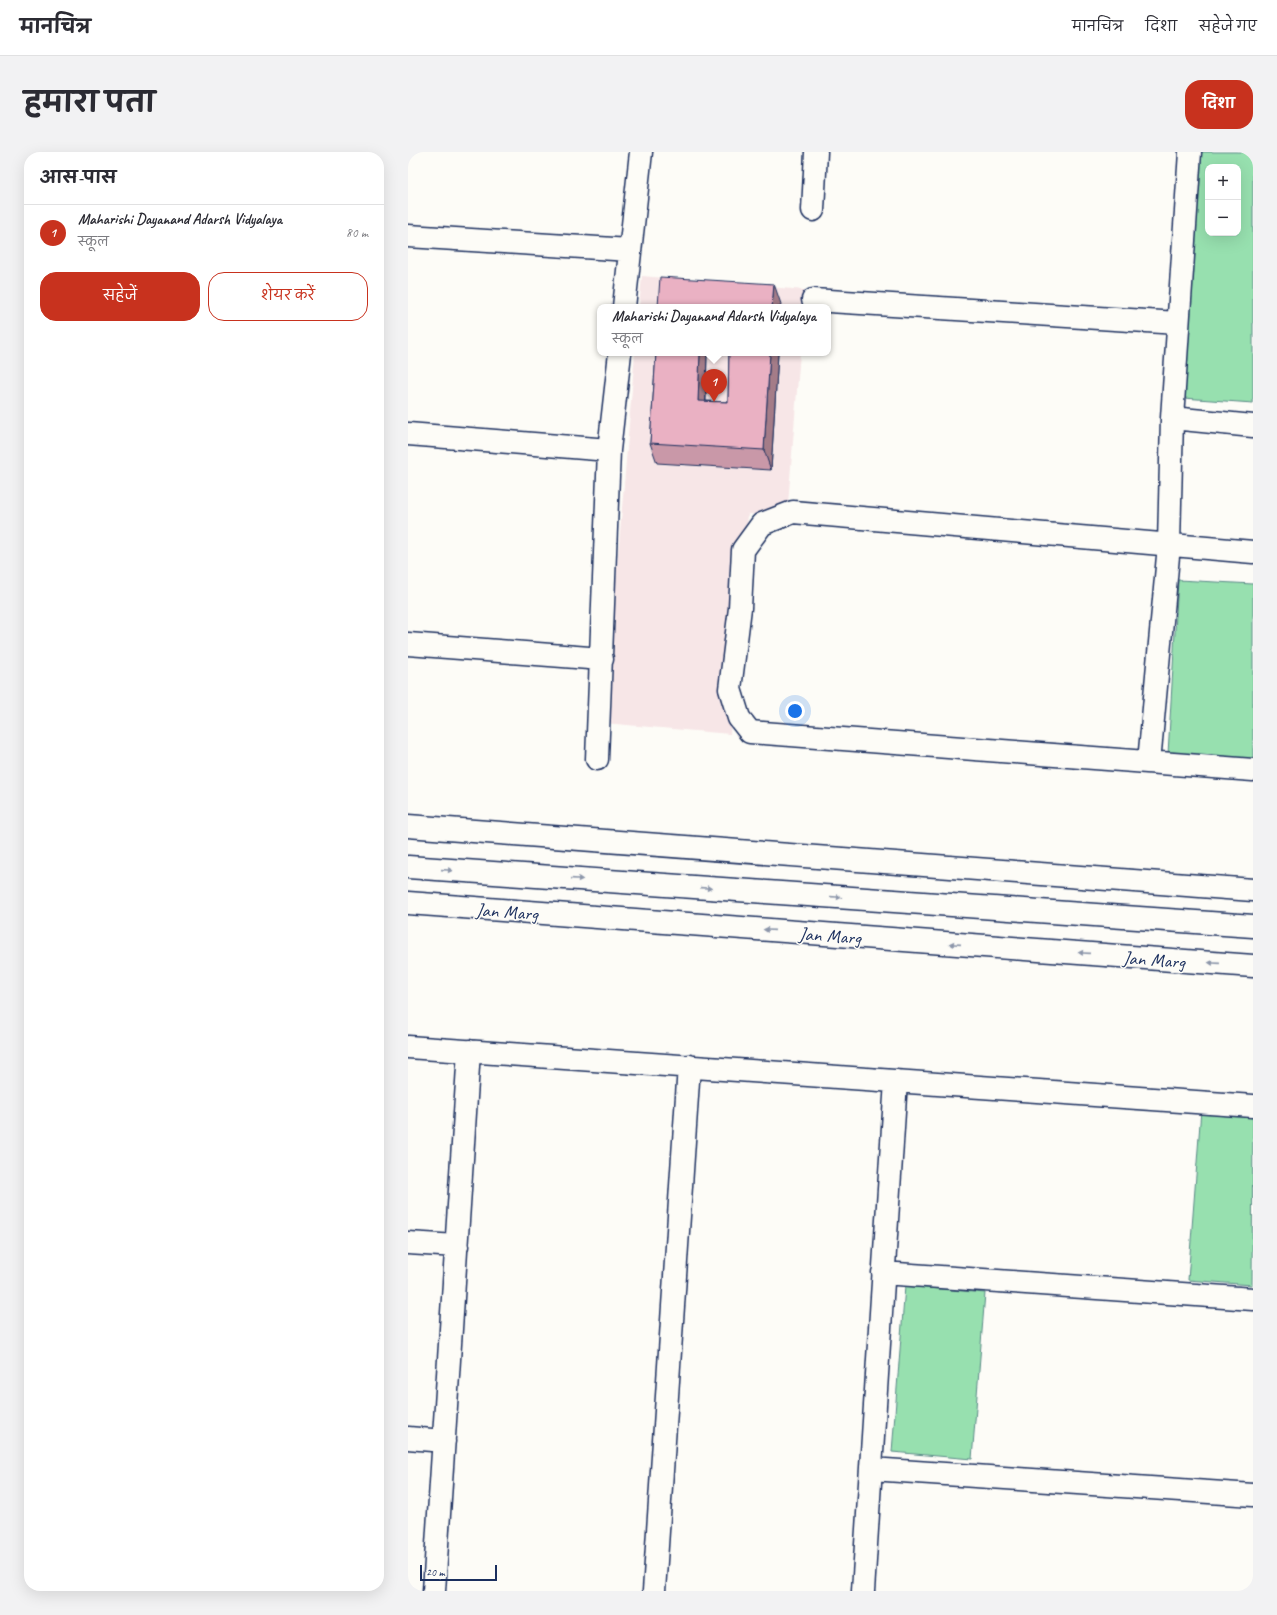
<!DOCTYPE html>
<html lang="hi">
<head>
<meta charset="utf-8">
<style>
  body { margin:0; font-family:Caveat,"Playpen Sans Deva",sans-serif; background:#f2f2f3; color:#2b2b33 }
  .controls { position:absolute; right:12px; top:12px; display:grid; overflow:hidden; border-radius:8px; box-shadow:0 4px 16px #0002 }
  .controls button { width:36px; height:36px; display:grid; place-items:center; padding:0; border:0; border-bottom:1px solid #e1e1e2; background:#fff; color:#2b2b33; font:20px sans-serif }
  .scale { position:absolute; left:12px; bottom:10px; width:77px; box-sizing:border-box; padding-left:4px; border:2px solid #1b2f5e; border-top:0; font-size:11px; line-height:14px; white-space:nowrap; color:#1b2f5e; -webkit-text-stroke:3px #fdfcf7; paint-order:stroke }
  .you { position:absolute; left:387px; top:559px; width:14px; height:14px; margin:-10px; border:3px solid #fff; border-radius:50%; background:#1a73e8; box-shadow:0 0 0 6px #1a73e833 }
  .badge { display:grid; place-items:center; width:26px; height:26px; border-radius:50%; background:#c8321e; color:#fff; font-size:13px; font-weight:700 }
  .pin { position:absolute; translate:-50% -33px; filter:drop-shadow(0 1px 2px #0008) }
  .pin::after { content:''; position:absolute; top:21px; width:14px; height:12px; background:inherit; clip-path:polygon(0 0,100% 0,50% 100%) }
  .popup { position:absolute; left:189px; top:152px; width:234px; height:52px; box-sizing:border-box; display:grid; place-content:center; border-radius:8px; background:#fff; filter:drop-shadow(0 1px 3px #0005); font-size:13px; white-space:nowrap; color:#7c7c81 }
  .popup b { font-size:15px; color:#2b2b33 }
  .popup::after { content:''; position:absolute; left:50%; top:100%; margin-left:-8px; border:8px solid transparent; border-top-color:#fff }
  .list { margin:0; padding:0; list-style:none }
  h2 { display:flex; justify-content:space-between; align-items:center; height:52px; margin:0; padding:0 16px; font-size:17px }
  h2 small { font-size:13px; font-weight:400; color:#7c7c81 }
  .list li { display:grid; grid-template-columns:26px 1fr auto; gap:12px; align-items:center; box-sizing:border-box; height:56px; padding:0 16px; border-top:1px solid #e1e1e2 }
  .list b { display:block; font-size:15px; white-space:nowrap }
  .list p { margin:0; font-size:13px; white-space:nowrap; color:#7c7c81 }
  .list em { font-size:13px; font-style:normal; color:#7c7c81 }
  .actions { display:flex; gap:8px; padding:12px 16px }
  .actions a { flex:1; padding:9px 0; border:1px solid #c8321e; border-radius:16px; text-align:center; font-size:14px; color:#c8321e }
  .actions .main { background:#c8321e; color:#fff }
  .map { position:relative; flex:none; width:845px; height:1439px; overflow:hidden; border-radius:16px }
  header { display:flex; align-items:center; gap:24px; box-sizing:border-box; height:56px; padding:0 20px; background:#fff; border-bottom:1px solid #e1e1e2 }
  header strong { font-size:19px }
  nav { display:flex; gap:22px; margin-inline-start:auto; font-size:14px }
  .intro { display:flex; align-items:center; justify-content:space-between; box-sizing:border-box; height:96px; padding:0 24px }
  h1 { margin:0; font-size:28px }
  .button { padding:10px 18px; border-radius:16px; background:#c8321e; color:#fff; font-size:14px; font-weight:700 }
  main { display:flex; gap:24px; padding:0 24px }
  aside { flex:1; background:#fff; border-radius:16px; box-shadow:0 4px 16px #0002 }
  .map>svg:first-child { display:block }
</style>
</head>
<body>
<header>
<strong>मानचित्र</strong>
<nav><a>मानचित्र</a><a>दिशा</a><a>सहेजे गए</a></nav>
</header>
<div class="intro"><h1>हमारा पता</h1><a class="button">दिशा</a></div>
<main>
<aside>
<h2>आस-पास<small></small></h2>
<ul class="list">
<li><span class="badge">1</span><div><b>Maharishi Dayanand Adarsh Vidyalaya</b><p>स्कूल</p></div><em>80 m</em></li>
</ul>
<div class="actions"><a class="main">सहेजें</a><a>शेयर करें</a></div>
</aside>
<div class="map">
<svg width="845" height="1439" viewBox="0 0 845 1439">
  <rect width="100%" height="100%" fill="#fdfcf7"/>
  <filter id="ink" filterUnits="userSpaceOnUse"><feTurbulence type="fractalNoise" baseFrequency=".025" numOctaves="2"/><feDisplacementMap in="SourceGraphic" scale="8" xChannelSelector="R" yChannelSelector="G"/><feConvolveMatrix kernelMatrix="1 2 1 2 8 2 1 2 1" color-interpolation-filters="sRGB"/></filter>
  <g filter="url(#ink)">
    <path fill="#f7e6e7" d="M 234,124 L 397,138 L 396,155 L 231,155 Z
      M 227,201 L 392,201 L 379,365 L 340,362 L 322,582 L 196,571 Z"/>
    <path fill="#97e0af" stroke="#598886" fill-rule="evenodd" d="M 792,0 L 845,0 L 845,251 L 775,246 ZM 800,15 L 830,15 L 830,81 L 800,81 Z
      M 770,428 L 845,432 L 845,607 L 760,602 Z
      M 793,958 L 845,965 L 844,1133 L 780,1128 Z
      M 497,1134 L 577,1141 L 564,1307 L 484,1300 Z"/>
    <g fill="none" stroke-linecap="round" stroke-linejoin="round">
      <g stroke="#1b2f5e" stroke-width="25">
        <path id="minor" d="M 405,58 L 408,0
          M 0,84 L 222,98
          M 405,148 L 770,171
          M 216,155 L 233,0
          M 764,266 L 845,274
          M 0,282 L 201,298
          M 845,400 L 385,360 L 354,372 L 335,398 L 332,456 L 322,537 L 331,566 L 342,580 L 845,618
          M 0,492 L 194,507
          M 189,607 L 201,298 L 212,201
          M 741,610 L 761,393 L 764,266 L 782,0
          M 0,674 L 845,738
          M 0,895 L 845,954
          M 0,1091 L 49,1094
          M 475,1121 L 845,1147
          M 0,1286 L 36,1289
          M 463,1317 L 845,1343
          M 26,1439 L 61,899
          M 246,1439 L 281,914
          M 455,1439 L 488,929"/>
      </g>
      <g stroke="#1b2f5e" stroke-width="25">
        <path id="major" d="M 0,715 L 845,774
          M 0,751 L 845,814"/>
      </g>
      <use href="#minor" stroke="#fdfcf7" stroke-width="22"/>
      <use href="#major" stroke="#fdfcf7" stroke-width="22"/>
    </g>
    <path fill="#c998a8" stroke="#1b2f5e" d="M 248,201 L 299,201 L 298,249 L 320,250 L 321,201 L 370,201 L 363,318 L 249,311 L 242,291 Z"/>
    <path fill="#a47c88" stroke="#1b2f5e" d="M 366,132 L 373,152 L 372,155 L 364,155 Z
      M 292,201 L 299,201 L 297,269 L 290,249 Z
      M 362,201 L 370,201 L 363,318 L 356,298 Z"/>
    <path fill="#eab1c3" stroke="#1b2f5e" d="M 252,125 L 366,132 L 364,155 L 250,155 Z
      M 248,201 L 292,201 L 290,249 L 320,250 L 321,201 L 362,201 L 356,298 L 242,291 Z"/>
    <defs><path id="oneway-solid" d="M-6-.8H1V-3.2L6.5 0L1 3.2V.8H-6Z"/></defs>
    <g fill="#8c96aa">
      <use href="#oneway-solid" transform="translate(39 718) rotate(4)"/>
      <use href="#oneway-solid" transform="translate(169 727) rotate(4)"/>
      <use href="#oneway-solid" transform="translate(298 736) rotate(4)"/>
      <use href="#oneway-solid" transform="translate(428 745) rotate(4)"/>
      <use href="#oneway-solid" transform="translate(361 778) rotate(-176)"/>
      <use href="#oneway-solid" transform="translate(547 792) rotate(-176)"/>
      <use href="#oneway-solid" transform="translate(676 801) rotate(-176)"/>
      <use href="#oneway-solid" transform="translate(806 811) rotate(-176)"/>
    </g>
  </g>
  <g text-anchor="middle" stroke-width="3" stroke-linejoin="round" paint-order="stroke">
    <g font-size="19" fill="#1b2f5e" stroke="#fdfcf7">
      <text transform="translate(99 759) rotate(4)" y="7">Jan Marg</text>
      <text transform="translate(422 783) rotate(4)" y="7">Jan Marg</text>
      <text transform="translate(746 807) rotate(4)" y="7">Jan Marg</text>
    </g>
  </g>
</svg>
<div class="controls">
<button>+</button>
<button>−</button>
</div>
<div class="scale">20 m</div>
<div class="you"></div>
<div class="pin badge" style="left:306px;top:250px">1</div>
<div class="popup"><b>Maharishi Dayanand Adarsh Vidyalaya</b>स्कूल</div>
</div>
</main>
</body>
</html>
